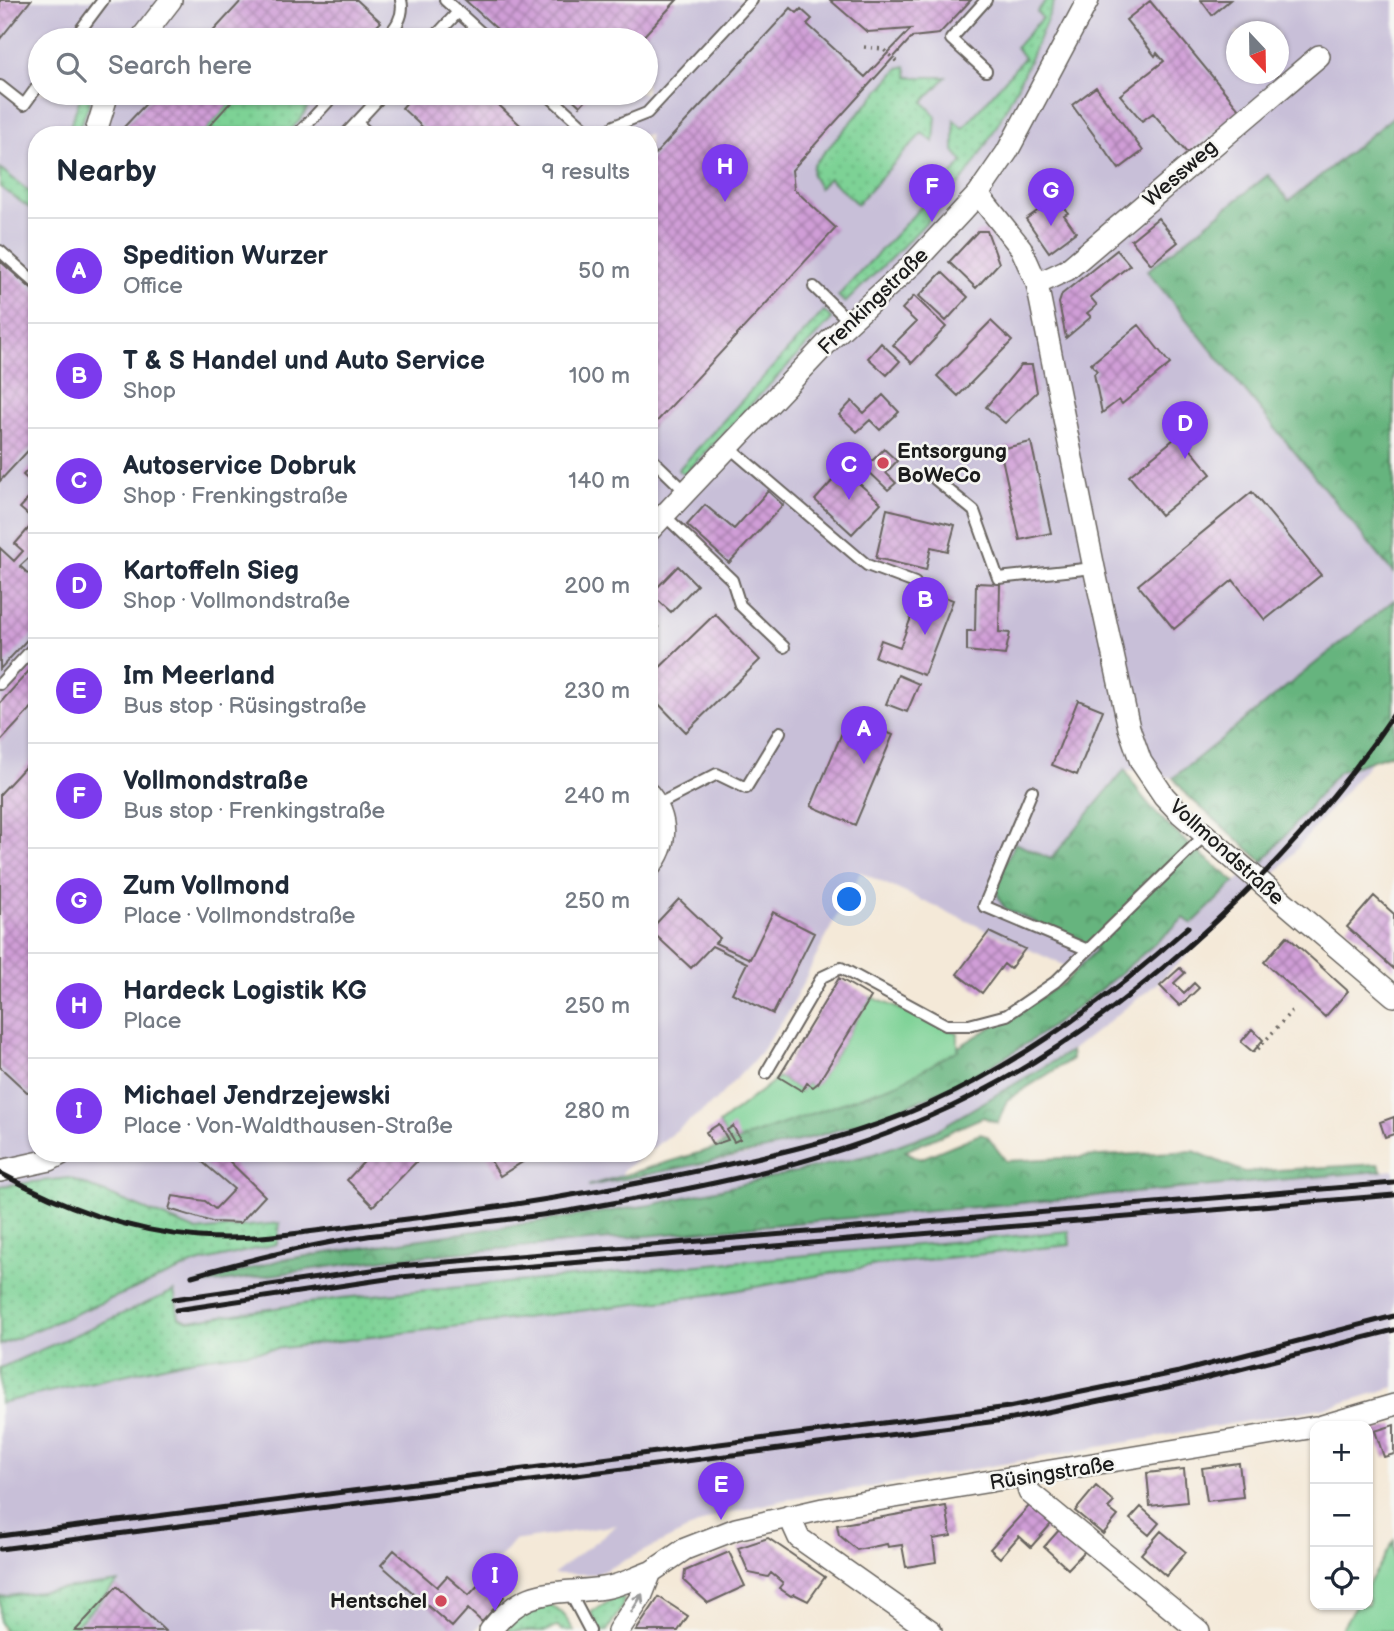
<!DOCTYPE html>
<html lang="en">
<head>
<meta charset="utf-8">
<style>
  body { margin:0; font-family:"Balsamiq Sans",sans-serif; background:#f6f6f7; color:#1f2937 }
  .controls { position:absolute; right:21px; bottom:21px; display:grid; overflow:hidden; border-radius:14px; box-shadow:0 2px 5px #0004 }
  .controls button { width:63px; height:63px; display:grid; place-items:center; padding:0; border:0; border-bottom:2px solid #e0e1e3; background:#fff; color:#1f2937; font:35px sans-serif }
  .compass { position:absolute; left:1226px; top:21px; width:63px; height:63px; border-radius:50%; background:#fff; box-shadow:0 2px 5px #0004; rotate:158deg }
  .you { position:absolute; left:850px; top:900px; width:24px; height:24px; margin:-18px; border:5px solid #fff; border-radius:50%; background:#1a73e8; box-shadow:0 0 0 10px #1a73e833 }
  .badge { display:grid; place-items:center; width:46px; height:46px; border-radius:50%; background:#7c3aed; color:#fff; font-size:23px; font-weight:700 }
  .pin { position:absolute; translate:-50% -58px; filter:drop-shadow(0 2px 4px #0008) }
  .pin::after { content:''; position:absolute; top:37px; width:24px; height:21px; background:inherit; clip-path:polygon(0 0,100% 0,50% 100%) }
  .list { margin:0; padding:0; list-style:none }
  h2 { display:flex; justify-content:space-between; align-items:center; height:91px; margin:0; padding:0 28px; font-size:30px }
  h2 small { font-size:23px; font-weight:400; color:#747a83 }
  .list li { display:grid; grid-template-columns:46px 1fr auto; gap:21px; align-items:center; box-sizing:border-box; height:105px; padding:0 28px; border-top:2px solid #e0e1e3 }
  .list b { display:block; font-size:26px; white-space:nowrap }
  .list p { margin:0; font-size:23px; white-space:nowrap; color:#747a83 }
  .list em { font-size:23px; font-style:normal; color:#747a83 }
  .icon { flex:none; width:38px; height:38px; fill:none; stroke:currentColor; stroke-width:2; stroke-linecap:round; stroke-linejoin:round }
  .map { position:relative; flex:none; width:1394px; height:1631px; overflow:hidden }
  .search { position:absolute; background:#fff; box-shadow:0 2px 5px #0004; left:28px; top:28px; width:630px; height:77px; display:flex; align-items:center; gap:18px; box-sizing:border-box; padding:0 24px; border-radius:38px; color:#747a83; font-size:26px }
  .panel { position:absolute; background:#fff; box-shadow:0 2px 5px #0004; left:28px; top:126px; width:630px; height:1036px; border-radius:28px }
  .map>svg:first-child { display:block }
</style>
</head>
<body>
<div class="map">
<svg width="1394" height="1631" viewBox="0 0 1394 1631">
  <defs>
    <pattern id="grass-dots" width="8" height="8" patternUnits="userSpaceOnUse" patternTransform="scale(1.75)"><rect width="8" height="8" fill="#7dd295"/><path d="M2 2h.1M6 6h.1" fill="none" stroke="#6bb480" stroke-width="1.8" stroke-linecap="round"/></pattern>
    <pattern id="forest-crowns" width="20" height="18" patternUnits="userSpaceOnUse" patternTransform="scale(1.75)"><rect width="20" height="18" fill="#66b47e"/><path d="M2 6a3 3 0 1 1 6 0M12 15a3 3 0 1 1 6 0" fill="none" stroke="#539266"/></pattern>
    <pattern id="building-cross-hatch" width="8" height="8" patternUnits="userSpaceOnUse" patternTransform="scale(1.75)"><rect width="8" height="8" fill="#d09ed7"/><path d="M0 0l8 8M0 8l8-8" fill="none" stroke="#a880ae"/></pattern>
  </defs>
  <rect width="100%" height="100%" fill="#f6f6f2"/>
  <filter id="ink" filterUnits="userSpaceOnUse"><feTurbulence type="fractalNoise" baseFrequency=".0143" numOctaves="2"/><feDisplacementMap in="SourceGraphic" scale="14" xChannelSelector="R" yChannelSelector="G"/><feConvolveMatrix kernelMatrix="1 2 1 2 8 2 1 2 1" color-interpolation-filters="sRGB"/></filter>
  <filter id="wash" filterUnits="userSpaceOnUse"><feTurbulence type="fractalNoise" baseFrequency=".00686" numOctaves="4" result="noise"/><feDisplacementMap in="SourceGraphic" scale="28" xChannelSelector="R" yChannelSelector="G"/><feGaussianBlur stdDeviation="1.57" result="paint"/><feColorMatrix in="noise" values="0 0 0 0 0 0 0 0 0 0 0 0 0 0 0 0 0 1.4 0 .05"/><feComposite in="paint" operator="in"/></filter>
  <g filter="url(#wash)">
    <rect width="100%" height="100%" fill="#f4e9d8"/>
    <path fill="#c8bfd8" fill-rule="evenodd" d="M 0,0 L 1394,0 L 1394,116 L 1288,201 L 1268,175 L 1148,271 L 1394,574 L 1394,600 L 1173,778 L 1126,769 L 1140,793 L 1169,825 L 1018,914 L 1097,949 L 1076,971 L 860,872 L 845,908 L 841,907 L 789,1011 L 757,1057 L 713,1103 L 649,1151 L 649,135 L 37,135 L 37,1153 L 646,1153 L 622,1171 L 623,1176 L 600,1184 L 747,1155 L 864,1122 L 929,1097 L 1009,1053 L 1087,1002 L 1184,917 L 1192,924 L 1235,882 L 1263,862 L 1338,772 L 1379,752 L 1276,873 L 1155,985 L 1071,1051 L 933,1132 L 874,1154 L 651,1205 L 280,1260 L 200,1284 L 385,1259 L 1394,1170 L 1394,1387 L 1333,1406 L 877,1486 L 797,1497 L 716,1516 L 597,1574 L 553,1574 L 617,1525 L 513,1541 L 462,1603 L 482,1622 L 475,1631 L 71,1631 L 117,1582 L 0,1597 L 0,1322 L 99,1302 L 197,1263 L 271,1245 L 0,1201 ZM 1236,32 L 1278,32 L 1278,74 L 1236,74 ZM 40,40 L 646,40 L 646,93 L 40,93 Z"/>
    <path fill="url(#grass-dots)" stroke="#4c7758" stroke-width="2" d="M 1046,0 L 1055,0 C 1033,56 997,135 961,182 C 927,226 884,264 845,303 L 838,296 L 963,162 L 954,151 L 954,120 L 963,128 L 1024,58 L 1016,47 L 1042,18 L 1037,12 Z
      M 906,66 L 908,77 L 946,77 L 923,102 L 936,116 L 934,142 L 922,133 L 857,204 L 829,178 L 819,188 L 812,175 L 813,165 L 899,68 Z
      M 82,93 L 93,93 L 77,135 L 67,135 Z
      M 239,93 L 310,93 C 310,112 299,121 286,135 L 201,135 Z
      M 0,168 L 37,198 L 37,213 L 0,187 Z
      M 824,311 L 832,319 L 684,475 L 678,470 Z
      M 69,1178 L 197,1231 L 280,1223 L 277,1244 L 197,1263 L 0,1345 L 0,1186 Z
      M 1069,1231 L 1070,1245 L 877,1265 L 716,1294 L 194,1359 L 0,1403 L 0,1368 L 174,1291 L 179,1317 L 189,1321 L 342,1298 Z
      M 118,1582 L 71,1631 L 4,1631 L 0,1622 L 0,1597 Z
      M 619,1596 L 624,1599 L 622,1607 L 607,1631 L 599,1631 L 591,1612 Z
      M 549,1603 L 565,1616 L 574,1631 L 561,1630 L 558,1626 L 546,1631 L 506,1631 L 525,1609 Z"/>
    <path fill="url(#forest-crowns)" stroke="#41684d" stroke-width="2" d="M 1394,116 L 1394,574 L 1147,271 L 1268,175 L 1289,201 Z
      M 1394,600 L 1394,753 L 1338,772 L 1263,862 L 1189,797 L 1173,778 Z
      M 1125,769 C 1148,816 1196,849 1235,882 L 1192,924 L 1184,918 C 1107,987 1024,1056 928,1097 C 820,1144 703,1163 588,1186 L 715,1148 L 899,1083 L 1064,983 L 1097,949 L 1008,910 C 985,894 1006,864 1015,843 L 1051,859 Z
      M 1071,1051 L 1072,1059 L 1007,1100 L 998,1123 L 983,1117 L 905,1151 L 920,1159 L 980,1134 L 987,1136 L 1006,1161 L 1194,1151 L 1244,1172 L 1378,1164 L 1382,1171 L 385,1259 L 192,1286 L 280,1260 L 651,1205 L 874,1154 L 933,1132 Z"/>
    <path fill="#7dd295" stroke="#4c7758" stroke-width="2" d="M 871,997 L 958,1033 L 958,1050 L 899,1083 L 715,1148 L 728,1140 L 719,1124 L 779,1077 L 801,1091 L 807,1083 L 813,1087 L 818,1082 Z
      M 1394,1541 L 1394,1631 L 1340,1631 L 1356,1605 L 1368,1605 L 1368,1585 Z"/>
    <g id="blocks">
      <path fill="url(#building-cross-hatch)" d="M 0,0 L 31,0 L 0,39 Z
        M 242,0 L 357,0 L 381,22 L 363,40 L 299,40 L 293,35 L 288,40 L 205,40 Z
        M 465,0 L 677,0 L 640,40 L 509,40 Z
        M 830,0 L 971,0 L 939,34 L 912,37 L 792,170 L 794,189 L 836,228 L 649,430 L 649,161 L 791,8 L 797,13 L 801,9 L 812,19 L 807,24 L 865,77 L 911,29 L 867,32 Z
        M 1201,0 L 1230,0 L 1212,15 Z
        M 1150,1 L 1240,110 L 1187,153 L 1153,113 L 1142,121 L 1120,95 L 1164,61 L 1157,53 L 1155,56 L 1126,20 Z
        M 1096,87 L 1143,151 L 1119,169 L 1072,105 Z
        M 156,93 L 239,93 L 201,135 L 133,135 L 124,127 Z
        M 415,93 L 486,93 L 531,135 L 431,135 L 402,108 Z
        M 566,93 L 592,93 L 580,106 Z
        M 1053,200 L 1059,209 L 1063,206 L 1068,213 L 1064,215 L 1076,232 L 1049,252 L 1026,219 Z
        M 1158,218 L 1178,242 L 1151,264 L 1131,240 Z
        M 978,231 L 987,231 L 999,263 L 976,288 L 949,262 Z
        M 1117,250 L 1130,265 L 1090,297 L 1097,305 L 1087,313 L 1091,317 L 1066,338 L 1059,303 L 1062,294 Z
        M 0,261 L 37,294 L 37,441 L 0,481 Z
        M 942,272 L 968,297 L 946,321 L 919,296 Z
        M 914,296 L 946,327 L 912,363 L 893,345 L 916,322 L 902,309 Z
        M 991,321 L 1012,341 L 958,396 L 937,376 Z
        M 1139,325 L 1170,364 L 1122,404 L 1119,400 L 1102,413 L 1094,374 L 1097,371 L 1091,364 Z
        M 881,343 L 900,361 L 887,375 L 868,358 Z
        M 1021,365 L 1032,365 L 1037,392 L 1005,423 L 986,407 Z
        M 883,395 L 899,412 L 880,430 L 870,420 L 857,432 L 839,415 L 852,401 L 864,413 Z
        M 1179,435 L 1211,474 L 1161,515 L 1129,476 Z
        M 1031,442 L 1051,533 L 1020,540 L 1000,449 Z
        M 884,449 L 897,461 L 886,473 L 896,483 L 888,490 L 865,468 Z
        M 37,460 L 37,488 L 23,475 Z
        M 843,469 L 881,503 L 852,534 L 815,500 Z
        M 37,489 L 37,556 L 34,559 L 31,556 L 20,566 L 37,582 L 37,629 L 0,669 L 0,548 L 14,561 L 23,551 L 15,544 L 35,521 L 20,508 Z
        M 768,491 L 783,505 L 729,563 L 687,525 L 705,505 L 734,529 Z
        M 1252,492 L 1321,575 L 1265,620 L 1233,580 L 1174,629 L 1138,585 Z
        M 887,509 L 955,525 L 948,551 L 931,547 L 926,570 L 876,558 Z
        M 678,566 L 697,585 L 671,612 L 651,594 Z
        M 976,583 L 1000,584 L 999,632 L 1010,633 L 1005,655 L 967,651 L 967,631 L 975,631 Z
        M 922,588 L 953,600 L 924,675 L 875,657 L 881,640 L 900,647 Z
        M 715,614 L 760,660 L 686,732 L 649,694 L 649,678 Z
        M 649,619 L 658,627 L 649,637 Z
        M 37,662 L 37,702 L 0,742 L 0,703 Z
        M 898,675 L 919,684 L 907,712 L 886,704 Z
        M 1078,700 L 1103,710 L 1077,775 L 1052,765 Z
        M 849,716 L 893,735 L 855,825 L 811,806 Z
        M 37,754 L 37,1091 L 27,1092 L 0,1067 L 0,794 Z
        M 1374,896 L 1394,914 L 1394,969 L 1347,927 Z
        M 679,899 L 720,938 L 715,943 L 750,959 L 773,912 L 814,933 L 773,1014 L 732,993 L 747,963 L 712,946 L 691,968 L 650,930 Z
        M 989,932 L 1025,949 L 1010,969 L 1004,964 L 982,993 L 957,974 Z
        M 1287,936 L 1348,991 L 1325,1017 L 1264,962 Z
        M 1180,968 L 1185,973 L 1174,983 L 1184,993 L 1194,983 L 1199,988 L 1180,1006 L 1160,986 Z
        M 839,978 L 871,997 L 818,1083 L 813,1087 L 807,1083 L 802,1091 L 779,1077 Z
        M 1252,1029 L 1263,1040 L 1253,1052 L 1241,1042 Z
        M 1394,1117 L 1394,1134 L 1385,1137 L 1380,1122 Z
        M 719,1124 L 728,1140 L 713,1145 L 706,1132 Z
        M 733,1126 L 740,1139 L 734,1142 L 727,1130 Z
        M 192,1153 L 221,1153 L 265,1196 L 240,1223 L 212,1222 L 169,1209 L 173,1196 L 205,1201 L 215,1209 L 234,1189 Z
        M 372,1153 L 425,1153 L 373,1206 L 347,1180 Z
        M 486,1153 L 537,1153 L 500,1176 Z
        M 1394,1425 L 1394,1454 L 1384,1457 L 1375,1431 Z
        M 1239,1463 L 1243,1497 L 1207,1501 L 1202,1468 Z
        M 1184,1469 L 1187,1502 L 1150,1506 L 1147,1473 Z
        M 1096,1486 L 1114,1502 L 1108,1508 L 1118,1516 L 1103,1534 L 1075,1511 Z
        M 1030,1505 L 1051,1524 L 1031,1547 L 1019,1536 L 1000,1558 L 990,1549 Z
        M 946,1506 L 951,1536 L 933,1539 L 936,1562 L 906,1567 L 902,1545 L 888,1547 L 887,1544 L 857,1550 L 839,1535 L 837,1525 Z
        M 1141,1507 L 1159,1523 L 1149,1535 L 1130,1519 Z
        M 1060,1529 L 1085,1551 L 1068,1569 L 1044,1547 Z
        M 1161,1531 L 1186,1552 L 1166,1576 L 1141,1554 Z
        M 768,1538 L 825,1577 L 808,1601 L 794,1594 L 791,1596 L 779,1588 L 783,1583 L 771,1573 L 768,1577 L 749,1573 L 738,1548 Z
        M 394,1550 L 437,1587 L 447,1576 L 469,1595 L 484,1579 L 504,1597 L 482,1622 L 468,1609 L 452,1627 L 381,1565 Z
        M 729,1552 L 745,1586 L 708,1603 L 684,1581 L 685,1571 Z
        M 117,1586 L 165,1631 L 75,1631 Z
        M 659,1597 L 688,1616 L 678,1631 L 636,1631 Z"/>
    </g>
  </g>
  <g filter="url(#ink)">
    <use href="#blocks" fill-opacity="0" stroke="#68645e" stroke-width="2"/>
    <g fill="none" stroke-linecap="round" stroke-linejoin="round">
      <g stroke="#68645e" stroke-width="14">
        <path id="service" d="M 445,0 L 489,40
          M 986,0 L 951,39 L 986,71
          M 73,40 L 103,0
          M 384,40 C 395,29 405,16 401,0
          M 432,40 L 458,12
          M 0,86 L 24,105 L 40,83
          M 546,93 L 592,135
          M 357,123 L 370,135
          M 297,135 L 336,93
          M 345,135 L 384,93
          M 605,135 L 614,126 L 647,113 L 752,0
          M 0,251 L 37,284
          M 814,287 L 849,321
          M 729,447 L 867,565 L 915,583
          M 654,461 L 686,492
          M 935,479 L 974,511 L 998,578 L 1094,568
          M 664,515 L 732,580 L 740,605 L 784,647
          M 0,684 L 37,644
          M 1032,791 L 984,906 L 1088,950
          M 657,805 L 717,774 L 746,788 L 780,732
          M 766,1073 L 822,977 L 841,968 L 946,1025 L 969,1025 L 1007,1015 L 1055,982 L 1205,835
          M 569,1591 L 590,1631"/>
      </g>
      <g stroke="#68645e" stroke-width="24">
        <path id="minor" d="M 140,40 L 171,0
          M 95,135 L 108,93
          M 978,194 L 1021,248 L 1037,284 L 1094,568 L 1129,728 L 1141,762 L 1164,796 L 1181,814 L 1394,996
          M 1037,284 L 1067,270 L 1319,56
          M 649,531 L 831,339 L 913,264 L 978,194 L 1007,152 L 1088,0
          M 649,794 C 668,818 669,844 649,868
          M 0,1171 L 50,1160 L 63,1153
          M 1322,1426 L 1394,1405
          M 1025,1478 L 1029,1492 L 1199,1631
          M 789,1516 L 799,1538 L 931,1631
          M 490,1631 C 526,1585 552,1595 604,1588 C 620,1586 636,1577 651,1572
          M 618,1631 L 641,1597 L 651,1572 L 685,1549 L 736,1529 L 823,1509 L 1315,1427"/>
      </g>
      <path stroke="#68645e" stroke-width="3.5" stroke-dasharray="2 5" stroke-linecap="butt" d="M 864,47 L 883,49 L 897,62
        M 1258,1049 L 1295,1007"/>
      <use href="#service" stroke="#fff" stroke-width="10"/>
      <use href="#minor" stroke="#fff" stroke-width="21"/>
      <path stroke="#1c1c1c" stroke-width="5" d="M 0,1173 C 63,1207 127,1231 199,1237 C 259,1242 324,1229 383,1222 C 494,1209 602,1192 711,1168 C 786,1152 860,1135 931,1103 C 1027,1059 1110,998 1188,927
        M 192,1276 C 248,1260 303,1246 361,1237 C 431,1227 503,1222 574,1210 C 693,1189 817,1166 928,1117 C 1106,1041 1287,873 1394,714
        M 174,1299 L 399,1266 L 1394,1183
        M 176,1310 L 400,1277 L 1394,1195
        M 0,1536 L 1009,1407 L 1179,1372 L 1394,1316
        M 0,1549 L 1013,1419 L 1177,1385 L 1394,1330"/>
    </g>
    <defs><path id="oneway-shaft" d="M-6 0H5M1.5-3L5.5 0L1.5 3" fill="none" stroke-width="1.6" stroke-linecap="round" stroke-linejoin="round" transform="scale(1.75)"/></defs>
    <use stroke="#999" href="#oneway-shaft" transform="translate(637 1603) rotate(-59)"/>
  </g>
  <g fill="#d1495b" stroke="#f6f6f2" stroke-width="2.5">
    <circle cx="883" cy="463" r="7"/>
    <circle cx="441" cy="1601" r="7"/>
  </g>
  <g text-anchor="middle" stroke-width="5" stroke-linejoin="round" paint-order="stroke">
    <g font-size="21" fill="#1c1c1c" stroke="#f6f6f2">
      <text transform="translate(1180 173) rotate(-41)" y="7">Wessweg</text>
      <text transform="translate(873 301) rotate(-44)" y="7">Frenkingstraße</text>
      <text transform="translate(1227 852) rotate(42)" y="7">Vollmondstraße</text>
      <text transform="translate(1052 1473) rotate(-9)" y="7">Rüsingstraße</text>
    </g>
    <g font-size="21" font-weight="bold" fill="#1c1c1c" stroke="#f6f6f2" text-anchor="start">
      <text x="897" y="458">Entsorgung<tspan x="897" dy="24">BoWeCo</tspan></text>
      <text x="427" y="1608" text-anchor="end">Hentschel</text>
    </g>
  </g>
</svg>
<div class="controls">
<button>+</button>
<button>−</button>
<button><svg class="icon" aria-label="locate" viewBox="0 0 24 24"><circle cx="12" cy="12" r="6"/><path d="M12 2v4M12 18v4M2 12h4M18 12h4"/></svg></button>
</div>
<svg class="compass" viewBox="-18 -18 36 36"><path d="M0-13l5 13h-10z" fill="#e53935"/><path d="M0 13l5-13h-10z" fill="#747a83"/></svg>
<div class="you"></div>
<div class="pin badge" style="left:864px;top:764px">A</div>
<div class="pin badge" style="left:925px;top:635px">B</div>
<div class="pin badge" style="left:849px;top:500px">C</div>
<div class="pin badge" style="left:1185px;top:459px">D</div>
<div class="pin badge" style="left:721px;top:1520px">E</div>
<div class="pin badge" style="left:932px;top:222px">F</div>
<div class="pin badge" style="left:1051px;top:226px">G</div>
<div class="pin badge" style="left:725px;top:202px">H</div>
<div class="pin badge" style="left:495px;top:1611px">I</div>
<div class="search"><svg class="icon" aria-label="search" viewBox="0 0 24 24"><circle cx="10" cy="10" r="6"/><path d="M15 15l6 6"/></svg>Search here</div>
<section class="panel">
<h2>Nearby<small>9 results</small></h2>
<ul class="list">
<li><span class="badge">A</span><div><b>Spedition Wurzer</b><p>Office</p></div><em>50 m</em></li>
<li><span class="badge">B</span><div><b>T &amp; S Handel und Auto Service</b><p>Shop</p></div><em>100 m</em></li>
<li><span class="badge">C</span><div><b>Autoservice Dobruk</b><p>Shop · Frenkingstraße</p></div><em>140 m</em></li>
<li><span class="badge">D</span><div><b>Kartoffeln Sieg</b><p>Shop · Vollmondstraße</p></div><em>200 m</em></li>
<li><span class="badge">E</span><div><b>Im Meerland</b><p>Bus stop · Rüsingstraße</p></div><em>230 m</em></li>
<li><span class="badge">F</span><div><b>Vollmondstraße</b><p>Bus stop · Frenkingstraße</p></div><em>240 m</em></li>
<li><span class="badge">G</span><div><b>Zum Vollmond</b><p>Place · Vollmondstraße</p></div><em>250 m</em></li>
<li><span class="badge">H</span><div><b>Hardeck Logistik KG</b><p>Place</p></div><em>250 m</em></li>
<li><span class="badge">I</span><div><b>Michael Jendrzejewski</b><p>Place · Von-Waldthausen-Straße</p></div><em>280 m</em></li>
</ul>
</section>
</div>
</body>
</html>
